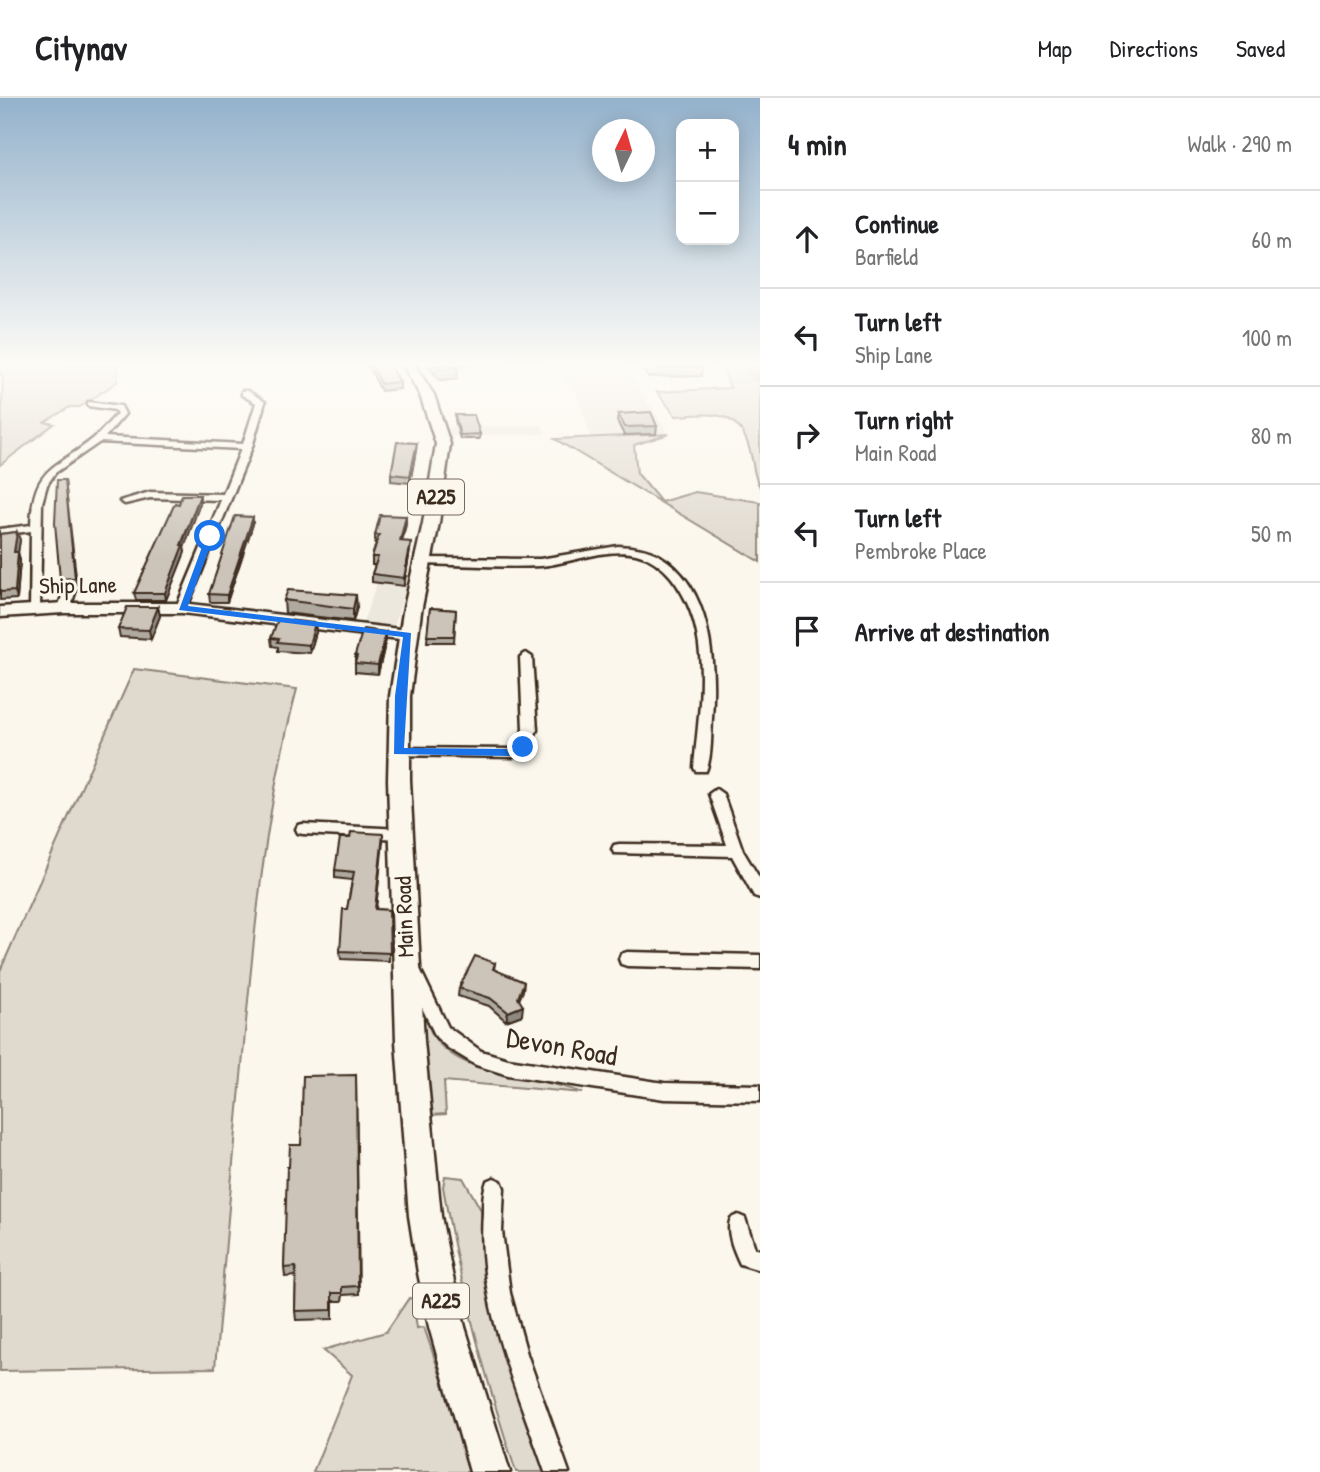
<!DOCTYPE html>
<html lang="en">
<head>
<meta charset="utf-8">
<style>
  body { margin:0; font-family:"Patrick Hand",sans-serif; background:#f2f2f2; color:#202124 }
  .controls { position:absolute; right:21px; top:21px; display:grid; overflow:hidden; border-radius:14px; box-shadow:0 4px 18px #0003 }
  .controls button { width:63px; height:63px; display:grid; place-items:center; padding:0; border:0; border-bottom:2px solid #e0e0e0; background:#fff; color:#202124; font:35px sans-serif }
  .compass { position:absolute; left:592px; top:21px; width:63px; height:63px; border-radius:50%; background:#fff; box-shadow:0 4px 18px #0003; rotate:5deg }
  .stop { position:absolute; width:21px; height:21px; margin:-16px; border:5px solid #1a73e8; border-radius:50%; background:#fff }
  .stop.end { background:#1a73e8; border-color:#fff; box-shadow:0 2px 7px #0008 }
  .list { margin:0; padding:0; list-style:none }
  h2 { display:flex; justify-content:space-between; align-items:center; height:91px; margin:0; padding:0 28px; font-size:30px }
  h2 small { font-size:23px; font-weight:400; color:#757577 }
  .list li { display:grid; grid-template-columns:46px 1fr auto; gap:21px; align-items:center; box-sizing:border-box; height:98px; padding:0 28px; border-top:2px solid #e0e0e0 }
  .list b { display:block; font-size:26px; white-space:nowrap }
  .list p { margin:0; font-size:23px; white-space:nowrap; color:#757577 }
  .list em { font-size:23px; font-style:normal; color:#757577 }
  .icon { flex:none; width:38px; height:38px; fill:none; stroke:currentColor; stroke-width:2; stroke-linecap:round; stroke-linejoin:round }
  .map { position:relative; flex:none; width:760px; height:1374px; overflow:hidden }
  header { display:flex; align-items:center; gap:42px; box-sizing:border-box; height:98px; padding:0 35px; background:#fff; border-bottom:2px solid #e0e0e0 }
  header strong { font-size:33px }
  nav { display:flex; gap:38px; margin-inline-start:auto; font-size:24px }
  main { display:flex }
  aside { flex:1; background:#fff }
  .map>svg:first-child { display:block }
</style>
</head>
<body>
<header>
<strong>Citynav</strong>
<nav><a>Map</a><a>Directions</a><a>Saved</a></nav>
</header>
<main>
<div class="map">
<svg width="760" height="1374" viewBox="0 0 760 1374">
  <rect width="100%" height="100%" fill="#fbf7ec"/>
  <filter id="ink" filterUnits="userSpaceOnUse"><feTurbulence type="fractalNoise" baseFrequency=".0143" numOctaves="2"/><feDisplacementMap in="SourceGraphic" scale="14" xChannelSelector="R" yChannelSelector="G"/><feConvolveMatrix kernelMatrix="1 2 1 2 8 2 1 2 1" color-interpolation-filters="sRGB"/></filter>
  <g filter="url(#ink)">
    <path fill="#ede8dd" d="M 420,267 L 623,267 L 669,336 L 591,340 L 577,297 L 555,270 L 426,278 Z
      M 542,327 L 545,336 L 450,338 L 449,329 Z
      M 377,485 L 406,488 L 394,529 L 362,527 Z"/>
    <path fill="#dfd9ce" stroke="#8d8276" stroke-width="2" d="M 0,267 L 118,267 L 117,284 L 80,309 L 70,309 L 45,324 L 54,326 L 0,367 L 3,278 L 0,277 Z
      M 722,267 L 760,267 L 760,389 C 753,378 754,366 750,353 C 739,310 712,316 676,318 L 657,294 L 730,290 Z
      M 669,336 L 634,347 L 637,375 L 661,404 L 695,394 L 760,404 L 760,464 L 555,341 Z
      M 134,571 L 297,591 C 265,711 254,834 243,957 C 233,1061 224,1166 215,1270 L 0,1273 L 0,873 Z
      M 422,910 C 427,918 428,931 434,939 C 462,981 541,977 583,995 L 444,983 L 446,1016 L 432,1017 L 425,946 L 422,946 Z
      M 445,1078 L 463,1080 L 481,1112 L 483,1143 L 547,1374 L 516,1374 C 485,1279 460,1188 443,1089 Z
      M 409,1200 L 413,1201 L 417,1230 L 424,1229 L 473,1374 L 313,1374 L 352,1277 L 323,1252 L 386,1234 Z"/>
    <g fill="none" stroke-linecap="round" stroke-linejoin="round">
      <path fill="#b6aea2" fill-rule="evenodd" d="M 741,267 L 760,267 L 760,285 L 753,283 Z"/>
      <g stroke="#3b2a1e" stroke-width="5">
        <path id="street" d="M 242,293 L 248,293 L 265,304 L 252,349 L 186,512 L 178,512 L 176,510 L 221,402 L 150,400 L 125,406 L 120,403 L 150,394 L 223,396 L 241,351 L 100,344 L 55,375 L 47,387 L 42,405 L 40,511 L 34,514 L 30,513 L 31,433 L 0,437 L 0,431 L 31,427 C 33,367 55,372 94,340 C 102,333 109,324 117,316 L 115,312 L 88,308 L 88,304 L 121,308 L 125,316 L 105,339 L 243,346 L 256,305 L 242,297 Z
          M 618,448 C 632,449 647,450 660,458 C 712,489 716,566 712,620 C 711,636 712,659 706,673 L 696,673 L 694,670 C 699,606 715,534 671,479 C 662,468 649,459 636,456 C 605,449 572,465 541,468 C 502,470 462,467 423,466 L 418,463 L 423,460 L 540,461 Z
          M 70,489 L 76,492 L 70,510 L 68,512 L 60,512 L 58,510 L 64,492 Z
          M 526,555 L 532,559 L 537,632 L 528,652 L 513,659 L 393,657 L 391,654 L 393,651 L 398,650 L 510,651 L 517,646 L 523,632 L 520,559 Z
          M 716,691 L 723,696 L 743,753 L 760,781 L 760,800 L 754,798 L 732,758 L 614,755 L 612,751 L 614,747 L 619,746 L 727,747 L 709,696 Z
          M 303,726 L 401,731 L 406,732 L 408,736 L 406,740 L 401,741 L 303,736 L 298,735 L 296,731 L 298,727 Z
          M 627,854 L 760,857 L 760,871 L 627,868 L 621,866 L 619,861 L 621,856 Z
          M 414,869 L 420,871 L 448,929 L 481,953 L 508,961 L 664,985 L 760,987 L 760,1003 L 664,1001 L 508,977 L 476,967 L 448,950 L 436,939 L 406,876 L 408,871 Z
          M 494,1080 L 501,1083 L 504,1090 L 502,1133 L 510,1195 L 527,1256 L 569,1374 L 545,1374 C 517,1292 476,1203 483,1115 C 483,1104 483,1093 487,1083 Z
          M 738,1117 L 745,1120 L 755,1150 L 760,1152 L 760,1172 L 740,1166 C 734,1153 725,1133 731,1120 Z"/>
      </g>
      <g stroke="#3b2a1e" stroke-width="5">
        <path id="secondary" d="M 64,505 L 182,505 L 408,532 L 417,537 L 408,542 L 182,515 L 64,515 L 0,519 L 0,509 Z"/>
      </g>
      <g stroke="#3b2a1e" stroke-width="5">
        <path id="primary" d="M 403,267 L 415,267 L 434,297 L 450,346 L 439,425 L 421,514 L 410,598 L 410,682 L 424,943 L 441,1118 L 452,1175 L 465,1229 L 510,1374 L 470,1374 L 429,1229 L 418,1175 L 409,1118 L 396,943 L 388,682 L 390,598 L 403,514 L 423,425 L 436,346 L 420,297 Z"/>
      </g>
      <use href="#street" fill="#fbf7ec" fill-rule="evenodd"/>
      <use href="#secondary" fill="#fbf7ec" fill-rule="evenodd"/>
      <use href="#primary" fill="#fbf7ec" fill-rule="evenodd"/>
    </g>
    <path fill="#afa99f" stroke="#3b2a1e" stroke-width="2" d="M 368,267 L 390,267 L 400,284 L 400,291 L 381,293 Z
      M 428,267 L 469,267 L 456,267 L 458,270 L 457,281 L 439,282 Z
      M 640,267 L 701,267 L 703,269 L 701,278 L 648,279 Z
      M 618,316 L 657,328 L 656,336 L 624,337 L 617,323 Z
      M 455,317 L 480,336 L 479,341 L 460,341 L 455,322 Z
      M 416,352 L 410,385 L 391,383 L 391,376 Z
      M 200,405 L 184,450 L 185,454 L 166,502 L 136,502 L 134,495 Z
      M 406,418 L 406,426 L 402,444 L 411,444 L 410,452 L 404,488 L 372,484 L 372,476 L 375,467 L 372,467 L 372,459 L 376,445 L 375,445 L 375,437 Z
      M 253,426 L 227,504 L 210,504 L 209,496 Z
      M 17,434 L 20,442 L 18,454 L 20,462 L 17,501 L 0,502 L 0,436 Z
      M 284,502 L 357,509 L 353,523 L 285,515 Z
      M 158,509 L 160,518 L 151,541 L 120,539 L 118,531 Z
      M 430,510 L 456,512 L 454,544 L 427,544 Z
      M 315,525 L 316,534 L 310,555 L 278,553 L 278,549 L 272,548 L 271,540 Z
      M 386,534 L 386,542 L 378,576 L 355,574 L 355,557 Z
      M 383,736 L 376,811 L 389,812 L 389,863 L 341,861 L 340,853 L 352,782 L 335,780 L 335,772 L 350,740 Z
      M 495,865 L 494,872 L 524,884 L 523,893 L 519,902 L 522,917 L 506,923 L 489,908 L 458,898 L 459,890 Z
      M 356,977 L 359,1196 L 343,1197 L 342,1203 L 333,1203 L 333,1221 L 296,1222 L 295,1213 L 296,1178 L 285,1179 L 284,1170 L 289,1069 L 301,1047 Z"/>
    <path fill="#8f8982" stroke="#3b2a1e" stroke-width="2" d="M 417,345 L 416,352 L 410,385 L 410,378 Z
      M 65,382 L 77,487 L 62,489 L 60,481 Z
      M 200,397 L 200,405 L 184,450 L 185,454 L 166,502 L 165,495 Z
      M 406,418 L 406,426 L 400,451 L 400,443 Z
      M 253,419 L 253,426 L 227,504 L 227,497 Z
      M 17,434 L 20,442 L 17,462 L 14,454 Z
      M 411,444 L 410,452 L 404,488 L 404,480 Z
      M 18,454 L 20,462 L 17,501 L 15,493 Z
      M 356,497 L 357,509 L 353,523 L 353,511 Z
      M 158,509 L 160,518 L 151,541 L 149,532 Z
      M 315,525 L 316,534 L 310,555 L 309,547 Z
      M 386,534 L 386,542 L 378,576 L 378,567 Z
      M 383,736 L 383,744 L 375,819 L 375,811 Z
      M 523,908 L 522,917 L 506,923 L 508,914 Z"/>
    <path fill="#ccc4b9" stroke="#3b2a1e" stroke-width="2" d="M 372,267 L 390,267 L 400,284 L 381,286 Z
      M 436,267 L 456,267 L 458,270 L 440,271 Z
      M 648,267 L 701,267 L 703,269 L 650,270 Z
      M 651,314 L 657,328 L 625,329 L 618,316 Z
      M 455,317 L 474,317 L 480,336 L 460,337 Z
      M 397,344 L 417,345 L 410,378 L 391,376 Z
      M 57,382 L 65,382 L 75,480 L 60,481 L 55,425 Z
      M 182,397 L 200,397 L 181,447 L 183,447 L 165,495 L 134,495 L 175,405 L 179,406 Z
      M 380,417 L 406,418 L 400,443 L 411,444 L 404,480 L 372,476 L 378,459 L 372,459 L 379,437 L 375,437 Z
      M 235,418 L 253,419 L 227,497 L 209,496 Z
      M 17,434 L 14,454 L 18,454 L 15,493 L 0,494 L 0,436 Z
      M 288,492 L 356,497 L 353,511 L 284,502 Z
      M 127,509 L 158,509 L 149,532 L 118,531 Z
      M 430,510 L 456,512 L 454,538 L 427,538 Z
      M 278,521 L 315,525 L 309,547 L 277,544 L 279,541 L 271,540 Z
      M 363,531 L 386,534 L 378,567 L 355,565 L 357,558 L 355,557 Z
      M 351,734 L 383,736 L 375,811 L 389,812 L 390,855 L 340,853 L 343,811 L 347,811 L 354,774 L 335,772 L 340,740 L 350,740 Z
      M 475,858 L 495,865 L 493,871 L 524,884 L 518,900 L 523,908 L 508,914 L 490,900 L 459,890 Z
      M 356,977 L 358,1188 L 342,1189 L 342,1195 L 332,1195 L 332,1212 L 295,1213 L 296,1169 L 284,1170 L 287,1069 L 289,1069 L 290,1047 L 301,1047 L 303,978 Z"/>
  </g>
  <linearGradient id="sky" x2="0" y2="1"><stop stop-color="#94b2cc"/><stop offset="0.58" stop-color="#fdfbf6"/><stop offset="1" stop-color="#fdfbf6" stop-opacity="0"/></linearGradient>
  <rect width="760" height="459" fill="url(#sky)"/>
  <path fill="#1a73e8" d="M 210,436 L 214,438 L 188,508 L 411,535 L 404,650 L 511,651 L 523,645 L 527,646 L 527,651 L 513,658 L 394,656 L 395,598 L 403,539 L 179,512 L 206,438 Z"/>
  <g text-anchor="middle" stroke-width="6" stroke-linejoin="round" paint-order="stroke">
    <g fill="#fbf7ec" stroke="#75685c" stroke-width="2">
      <rect x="408" y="381.5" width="56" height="35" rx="5"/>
      <rect x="413" y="1185.5" width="56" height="35" rx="5"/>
    </g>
    <g font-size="21" font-weight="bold" fill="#3b2a1e">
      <text x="436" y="406">A225</text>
      <text x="441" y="1210">A225</text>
    </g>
    <g font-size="23" fill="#3b2a1e" stroke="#fbf7ec">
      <text transform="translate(78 487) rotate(-1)" y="8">Ship Lane</text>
      <text transform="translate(404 819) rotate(-92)" y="8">Main Road</text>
    </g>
    <g font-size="28" fill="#3b2a1e" stroke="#fbf7ec">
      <text transform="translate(562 948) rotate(10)" y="10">Devon Road</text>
    </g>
  </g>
</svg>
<div class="controls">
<button>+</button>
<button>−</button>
</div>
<svg class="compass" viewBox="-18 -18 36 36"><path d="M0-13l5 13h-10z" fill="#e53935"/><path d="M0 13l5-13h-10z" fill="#757577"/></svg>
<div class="stop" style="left:210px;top:438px"></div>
<div class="stop end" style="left:523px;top:649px"></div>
</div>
<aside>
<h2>4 min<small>Walk · 290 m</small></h2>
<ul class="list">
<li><svg class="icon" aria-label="ahead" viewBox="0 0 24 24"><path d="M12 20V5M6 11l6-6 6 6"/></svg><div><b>Continue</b><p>Barfield</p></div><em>60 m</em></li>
<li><svg class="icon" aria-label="left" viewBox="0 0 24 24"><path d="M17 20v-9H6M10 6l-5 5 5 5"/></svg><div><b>Turn left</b><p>Ship Lane</p></div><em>100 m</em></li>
<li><svg class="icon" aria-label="right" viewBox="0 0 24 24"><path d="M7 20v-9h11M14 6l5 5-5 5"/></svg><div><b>Turn right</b><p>Main Road</p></div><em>80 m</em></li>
<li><svg class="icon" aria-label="left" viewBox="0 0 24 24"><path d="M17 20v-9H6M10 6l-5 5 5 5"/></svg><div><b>Turn left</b><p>Pembroke Place</p></div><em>50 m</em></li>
<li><svg class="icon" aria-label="arrive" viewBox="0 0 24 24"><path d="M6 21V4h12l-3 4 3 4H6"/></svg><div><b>Arrive at destination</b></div></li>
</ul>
</aside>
</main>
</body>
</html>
